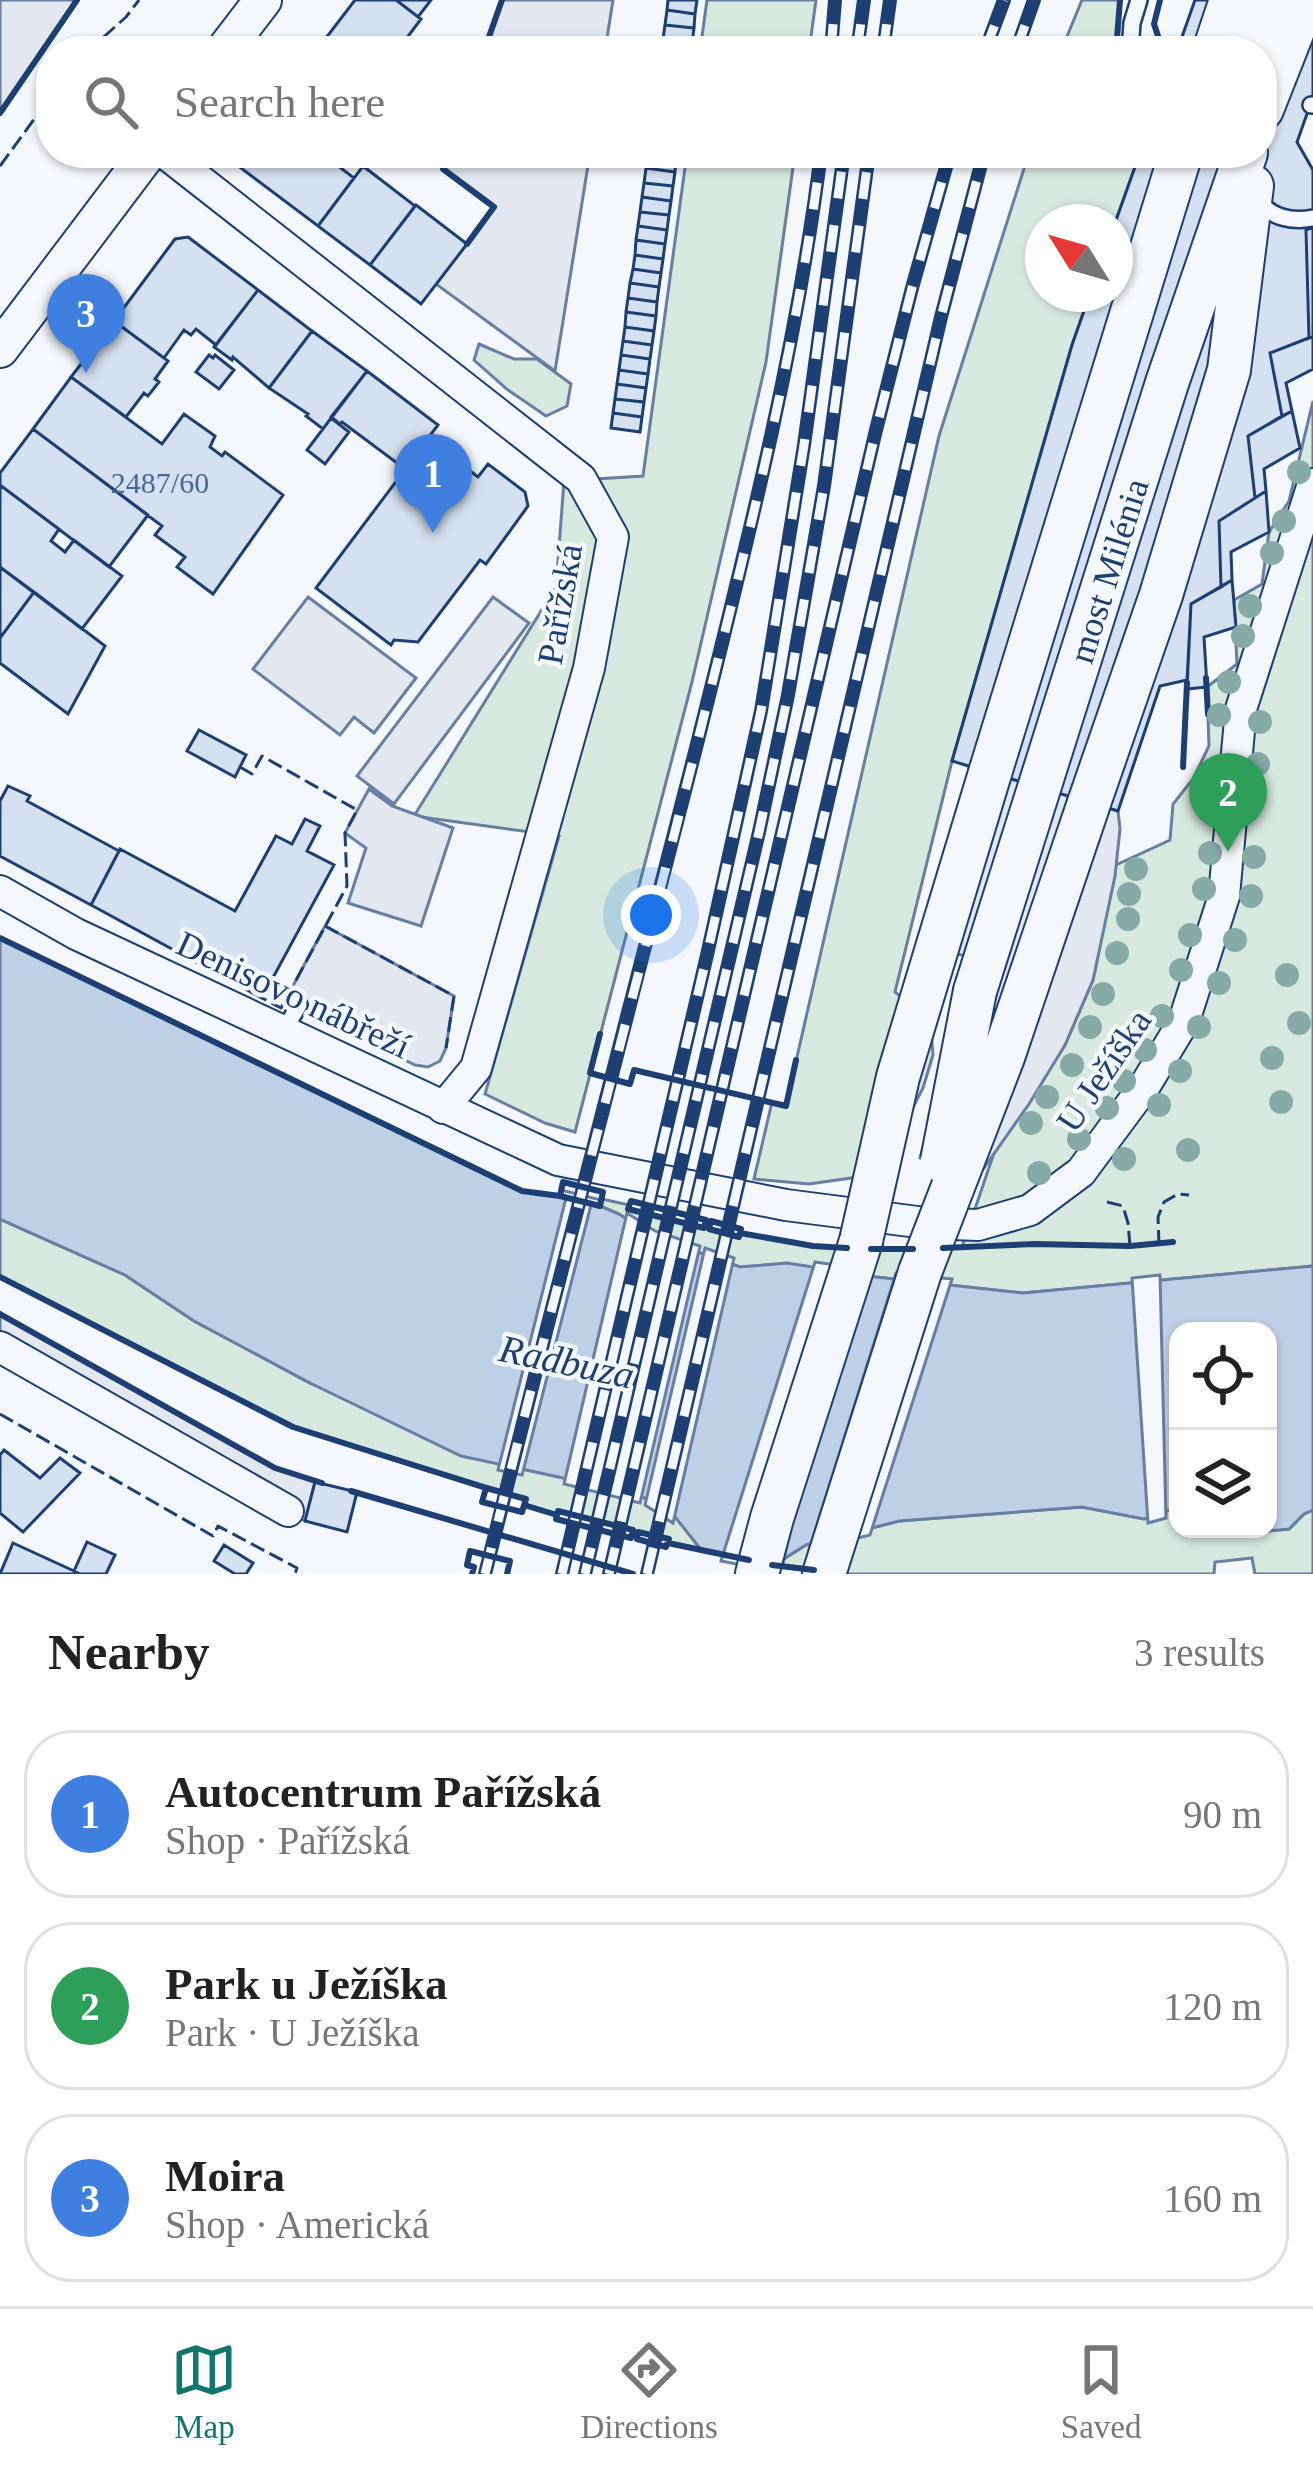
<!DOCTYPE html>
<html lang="en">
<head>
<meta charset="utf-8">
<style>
  body { margin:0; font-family:Georgia,serif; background:#f6f6f6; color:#222 }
  .controls { position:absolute; right:36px; bottom:36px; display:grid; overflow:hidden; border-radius:24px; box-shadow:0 3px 9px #0004 }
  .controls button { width:108px; height:108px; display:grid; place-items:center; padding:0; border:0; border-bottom:3px solid #e0e0e0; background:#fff; color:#222; font:60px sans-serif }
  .compass { position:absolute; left:1025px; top:204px; width:108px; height:108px; border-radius:50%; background:#fff; box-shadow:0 3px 9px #0004; rotate:307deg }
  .you { position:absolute; left:651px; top:915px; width:42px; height:42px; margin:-30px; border:9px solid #fff; border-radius:50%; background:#1a73e8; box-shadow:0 0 0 18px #1a73e833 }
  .badge { display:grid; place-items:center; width:78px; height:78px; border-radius:50%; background:#0f766e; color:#fff; font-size:39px; font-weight:700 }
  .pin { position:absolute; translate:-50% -99px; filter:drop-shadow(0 3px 6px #0008) }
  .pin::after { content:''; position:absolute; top:63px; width:42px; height:36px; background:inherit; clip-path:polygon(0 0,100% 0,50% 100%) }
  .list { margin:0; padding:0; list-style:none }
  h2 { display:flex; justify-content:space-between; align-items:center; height:156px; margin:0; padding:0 48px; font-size:51px }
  h2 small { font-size:39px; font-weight:400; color:#767676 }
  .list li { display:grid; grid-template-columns:78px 1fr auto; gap:36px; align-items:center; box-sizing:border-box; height:168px; margin:0 24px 24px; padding:0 24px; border:3px solid #e0e0e0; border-radius:48px }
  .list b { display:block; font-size:45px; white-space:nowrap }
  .list p { margin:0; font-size:39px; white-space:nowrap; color:#767676 }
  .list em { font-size:39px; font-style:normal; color:#767676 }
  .icon { flex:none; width:66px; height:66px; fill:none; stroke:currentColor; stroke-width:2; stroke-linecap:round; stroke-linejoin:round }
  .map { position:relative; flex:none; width:1313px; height:1574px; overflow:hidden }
  .search { position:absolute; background:#fff; box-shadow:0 3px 9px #0004; left:36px; right:36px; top:36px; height:132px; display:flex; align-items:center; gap:30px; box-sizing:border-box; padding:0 42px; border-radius:48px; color:#767676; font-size:45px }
  .sheet { height:732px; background:#fff }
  nav { display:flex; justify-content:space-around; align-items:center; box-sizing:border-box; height:168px; border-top:3px solid #e0e0e0; background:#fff; font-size:33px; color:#767676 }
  nav a { display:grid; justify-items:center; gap:6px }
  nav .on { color:#0f766e }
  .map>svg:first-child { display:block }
</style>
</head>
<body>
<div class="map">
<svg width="1313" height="1574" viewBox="0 0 1313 1574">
  <rect width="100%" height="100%" fill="#f4f7fb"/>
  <path fill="#d7e8df" stroke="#687fa3" stroke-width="3" d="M 707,0 L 816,0 L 809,51 L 700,51 Z
    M 1082,0 L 1120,0 L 1116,51 L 1061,51 Z
    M 687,153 L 795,153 L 766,362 L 692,682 L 575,1132 L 545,1123 L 485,1094 L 559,836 L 414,816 L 556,587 L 564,481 L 643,476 Z
    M 1029,153 L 1140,153 L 1115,223 L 1043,222 L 1043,294 L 1090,294 L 1072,345 L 952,761 L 895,992 L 926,1017 L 931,1030 L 933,1055 L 923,1088 L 902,1129 L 858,1177 L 809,1184 L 754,1179 L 772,1102 L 786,1105 L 939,436 Z
    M 479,344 L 514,359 L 537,359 L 571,384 L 567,406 L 546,416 L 508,390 L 474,360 Z
    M 1313,401 L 1313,1266 L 1023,1293 L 876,1277 L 787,1264 L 740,1267 L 652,1236 L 619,1214 L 600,1206 L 602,1199 L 629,1205 L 629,1209 L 703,1228 L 705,1224 L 710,1225 L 710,1230 L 738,1237 L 740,1233 L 813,1246 L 891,1250 L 962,1247 L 994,1153 L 1065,1045 L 1093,980 L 1116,865 L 1170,840 L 1173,804 L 1193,779 L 1209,746 L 1207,687 L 1237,664 L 1234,600 L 1262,584 L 1269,532 L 1289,501 Z
    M 0,1219 L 125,1275 L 194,1321 L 310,1383 L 637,1494 L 673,1513 L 702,1551 L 668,1543 L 668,1539 L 639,1532 L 637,1536 L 632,1534 L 633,1530 L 559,1511 L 557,1515 L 524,1505 L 525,1498 L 293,1427 L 0,1277 Z
    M 1082,1507 L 1144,1519 L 1178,1507 L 1178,1529 L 1265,1529 L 1268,1531 L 1289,1529 L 1304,1514 L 1313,1510 L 1313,1574 L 1255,1574 L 1252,1558 L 1215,1562 L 1214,1574 L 850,1574 L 774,1565 L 806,1545 L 899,1521 Z"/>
  <path fill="#e3e8f0" stroke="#687fa3" stroke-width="3" d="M 0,0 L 77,0 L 0,113 Z
    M 502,0 L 613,0 L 605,51 L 484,51 Z
    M 449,153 L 590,153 L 555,371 L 436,284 L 494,207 L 443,169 Z
    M 308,597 L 416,678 L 374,733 L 354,717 L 340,735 L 253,669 Z
    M 493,597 L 529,623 L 394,804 L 357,776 Z
    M 973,767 L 1118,811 L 1120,829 L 1115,876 L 1093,980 L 1065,1045 L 1029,1104 L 979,1175 L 920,1158 L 977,959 L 923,945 Z
    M 369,789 L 392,806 L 453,828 L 421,926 L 348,903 L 366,848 L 345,833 Z
    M 325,926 L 454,996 L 446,1048 L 440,1061 L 428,1067 L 415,1065 L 308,1012 L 287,997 Z
    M 0,1314 L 275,1468 L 315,1482 L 305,1521 L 0,1347 Z"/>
  <path fill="#bed0e5" stroke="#687fa3" stroke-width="3" d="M 0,938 L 522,1191 L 560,1196 L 600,1206 L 619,1214 L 652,1236 L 740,1267 L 787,1263 L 876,1277 L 1023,1293 L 1313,1266 L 1313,1510 L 1304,1514 L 1289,1529 L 1268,1531 L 1265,1529 L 1268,1529 L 1268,1331 L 1178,1331 L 1178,1507 L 1144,1519 L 1082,1507 L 899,1521 L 806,1545 L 774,1565 L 702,1551 L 672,1513 L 637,1494 L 461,1456 L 310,1383 L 194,1321 L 125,1275 L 0,1219 Z"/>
  <path fill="#f4f7fb" stroke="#687fa3" stroke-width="3" d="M 561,1190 L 601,1200 L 600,1206 L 591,1205 L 522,1475 L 498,1470 L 566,1198 L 560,1196 Z
    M 627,1213 L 655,1231 L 700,1246 L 640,1503 L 564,1484 Z
    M 705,1248 L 734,1258 L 673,1523 L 645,1505 Z
    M 815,1262 L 871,1270 L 791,1526 L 782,1568 L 773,1571 L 721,1561 Z
    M 896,1273 L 952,1279 L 870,1535 L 809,1550 Z
    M 1160,1275 L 1166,1518 L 1148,1523 L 1132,1278 Z"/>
  <path fill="#d5e0f0" stroke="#1d3f73" stroke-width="3" d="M 355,0 L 396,0 L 421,19 L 406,39 L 419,49 L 417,51 L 316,51 Z
    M 396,0 L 431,0 L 418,17 Z
    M 668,0 L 697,0 L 695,14 L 667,10 Z
    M 1195,0 L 1313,0 L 1313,97 L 1297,142 L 1313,170 L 1313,227 L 1306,230 L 1309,338 L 1270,353 L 1282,416 L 1248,436 L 1255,498 L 1219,521 L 1221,587 L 1191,604 L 1187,680 L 1160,686 L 1118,811 L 952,761 L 1072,345 L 1090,294 L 1115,294 L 1115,223 L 1140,153 L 1262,153 L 1262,51 L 1177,51 Z
    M 667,10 L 695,14 L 694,28 L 665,25 Z
    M 665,25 L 694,28 L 692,43 L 663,39 Z
    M 663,39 L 692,43 L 691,51 L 661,51 Z
    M 239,153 L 327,153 L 325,156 L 354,178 L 318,226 L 233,162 Z
    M 648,154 L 676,158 L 675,172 L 646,168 Z
    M 363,166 L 415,206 L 370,265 L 318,226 Z
    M 646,168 L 675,172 L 673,186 L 644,183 Z
    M 644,183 L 673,186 L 671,201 L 642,197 Z
    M 642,197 L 671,201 L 669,215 L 640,212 Z
    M 416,205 L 467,244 L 421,304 L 370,265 Z
    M 640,212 L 669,215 L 667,230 L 638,226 Z
    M 638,226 L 667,230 L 665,244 L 636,240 Z
    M 1313,227 L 1313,336 L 1309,338 L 1306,230 Z
    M 188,237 L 258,290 L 216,345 L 196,329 L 191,335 L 184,330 L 164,358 L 114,321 L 175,239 Z
    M 636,240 L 665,244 L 663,259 L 635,255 Z
    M 635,255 L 663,259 L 661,273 L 633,269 Z
    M 633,269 L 661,273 L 659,287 L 630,283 Z
    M 630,283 L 659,287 L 657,302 L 628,298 Z
    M 258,290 L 312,331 L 269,388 L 233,357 L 232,360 L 214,347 Z
    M 628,298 L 657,302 L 656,316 L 626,312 Z
    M 626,312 L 656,316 L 654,331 L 625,327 Z
    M 114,321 L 168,361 L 155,379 L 159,382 L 148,396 L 144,393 L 126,417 L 71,377 Z
    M 625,327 L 654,331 L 652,345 L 623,341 Z
    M 312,331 L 367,371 L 323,429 L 306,416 L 308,414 L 269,388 Z
    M 1313,336 L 1313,369 L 1286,383 L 1292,411 L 1282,416 L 1270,353 Z
    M 623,341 L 652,345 L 650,359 L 621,355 Z
    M 209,355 L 213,358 L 215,355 L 234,370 L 219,389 L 196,372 Z
    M 621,355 L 650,359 L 648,374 L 619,370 Z
    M 619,370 L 648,374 L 646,388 L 617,384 Z
    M 367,371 L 438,425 L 405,469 L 342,422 L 340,424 L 331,417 Z
    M 71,377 L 162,444 L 184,414 L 215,436 L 210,447 L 222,456 L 225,452 L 283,495 L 213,594 L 177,567 L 185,557 L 155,535 L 162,526 L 33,429 Z
    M 617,384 L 646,388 L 644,402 L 615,399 Z
    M 615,399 L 644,402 L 642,417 L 613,413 Z
    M 1292,411 L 1300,448 L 1264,469 L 1266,491 L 1255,498 L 1248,436 Z
    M 613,413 L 642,417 L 640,432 L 611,428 Z
    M 331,418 L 349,432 L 325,464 L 307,450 Z
    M 33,429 L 148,515 L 109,567 L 0,485 L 0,473 Z
    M 428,439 L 478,477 L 488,464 L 525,492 L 528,506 L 486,564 L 480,560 L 418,642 L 394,640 L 391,645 L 316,588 Z
    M 0,485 L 59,529 L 51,541 L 65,552 L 74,540 L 122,576 L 82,629 L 0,567 Z
    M 1266,491 L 1269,532 L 1231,552 L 1232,580 L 1221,587 L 1219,521 Z
    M 0,567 L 34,592 L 0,638 Z
    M 1232,580 L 1236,627 L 1204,637 L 1207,687 L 1187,689 L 1191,604 Z
    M 34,592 L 105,646 L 68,714 L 0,663 L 0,638 Z
    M 199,730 L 246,755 L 235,777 L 187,751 Z
    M 8,786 L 30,796 L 27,801 L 119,851 L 91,905 L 0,856 L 0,801 Z
    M 305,819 L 320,826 L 307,851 L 334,865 L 262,998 L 91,905 L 120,849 L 235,911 L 276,836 L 292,844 Z
    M 4,1450 L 40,1478 L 60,1458 L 80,1473 L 23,1532 L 0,1513 L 0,1455 Z
    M 315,1482 L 357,1492 L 347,1532 L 305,1521 Z
    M 87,1542 L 115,1555 L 106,1574 L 80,1574 L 74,1571 Z
    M 13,1543 L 74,1571 L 80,1574 L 0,1574 Z
    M 224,1545 L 253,1563 L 246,1574 L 235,1574 L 214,1561 Z"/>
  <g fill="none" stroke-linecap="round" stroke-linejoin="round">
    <g stroke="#1d3f73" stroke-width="20">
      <path id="service" d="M 1130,51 L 1132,23 L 1139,0
        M 1311,105 L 1313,105
        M 1258,199 C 1270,218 1292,222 1313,218
        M 283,1032 L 299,1005"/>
    </g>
    <g stroke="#1d3f73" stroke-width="34">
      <path id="minor" d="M 165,153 L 581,479 L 613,537 L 589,668 L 476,1068 L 443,1108
        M 0,891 L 76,934 L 558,1160 L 786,1205 L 925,1223 L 978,1225 L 1030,1210 L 1081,1172 L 1144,1087 L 1184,1021 L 1224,896 L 1241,709 L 1313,484
        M 0,1347 L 288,1511"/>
    </g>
    <g stroke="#1d3f73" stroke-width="40">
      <path id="tertiary" d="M 224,51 L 263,0
        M 0,349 L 148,153"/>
    </g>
    <g stroke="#1d3f73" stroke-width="46">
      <g id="secondary">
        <path d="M 1214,51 L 1231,0"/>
        <path d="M 1255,51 L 1266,0"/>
        <path d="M 1262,109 L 1305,0"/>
        <path d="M 990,773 L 1181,153"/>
        <path d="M 1089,803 L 1161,595 L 1229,370 L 1252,186"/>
        <path id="s1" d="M 975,991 L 1167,383 L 1246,153"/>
        <path d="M 757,1574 L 772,1518 L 861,1241"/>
        <path d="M 824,1574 L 920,1272"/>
      </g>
    </g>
    <use href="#service" stroke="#f4f7fb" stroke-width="15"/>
    <use href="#minor" stroke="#f4f7fb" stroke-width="30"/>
    <use href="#tertiary" stroke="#f4f7fb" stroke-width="36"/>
    <use href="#secondary" stroke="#f4f7fb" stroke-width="42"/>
    <g stroke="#1d3f73" stroke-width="14">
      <path id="rail" d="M 831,51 L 835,0
        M 857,51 L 864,0
        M 883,51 L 890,0
        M 985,51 L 1004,0
        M 1016,51 L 1034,0
        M 485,1574 C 553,1298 627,1023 696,748 C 745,551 796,354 821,153
        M 562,1574 L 707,955 L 761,711 L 804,445 L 844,153
        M 585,1574 L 759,832 L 788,695 L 824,486 L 869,153
        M 609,1574 L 876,430 L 912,288 L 950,153
        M 647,1574 L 941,317 L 984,153"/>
    </g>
    <use href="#rail" stroke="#f4f7fb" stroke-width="9" stroke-dasharray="27" stroke-linecap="butt"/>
    <g stroke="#1d3f73" stroke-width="46" stroke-linecap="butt">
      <path id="secondary-bridge" d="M 942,1161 L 975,991
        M 861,1241 L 898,1077 L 990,773
        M 920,1272 L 1003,1057 L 1089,803"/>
    </g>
    <use href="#secondary-bridge" stroke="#f4f7fb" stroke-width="42"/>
    <path stroke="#1d3f73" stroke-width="3" stroke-dasharray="15 6" stroke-linecap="butt" d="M 88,51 L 126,17 L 139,0
      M 0,166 L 51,96
      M 240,767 L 252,774 L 262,756 L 357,810 L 345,833 L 347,886 L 281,1008 L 262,998
      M 325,926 L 454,996 L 446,1048
      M 1107,1202 L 1123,1206 L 1128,1223 L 1130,1246
      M 1159,1245 L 1158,1217 L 1164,1202 L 1178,1194 L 1189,1195
      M 0,1414 L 213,1536 L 218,1526 L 297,1568 L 295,1574"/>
    <path stroke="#1d3f73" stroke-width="6" d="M 1160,0 L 1154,24 L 1163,51
      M 484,51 L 502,0
      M 1116,51 L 1120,0
      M 0,113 L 77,0
      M 449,153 L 443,169 L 494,207 L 467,244
      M 1206,678 L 1208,714
      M 1183,767 L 1187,683
      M 0,938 L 522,1191 L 560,1196 L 600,1206 L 603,1192 L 563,1182 L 560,1196
      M 600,1034 L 590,1073 L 630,1084 L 634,1070 L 786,1106 L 796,1060
      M 631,1201 L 706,1220 L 704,1228 L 628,1209 Z
      M 711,1221 L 741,1229 L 739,1237 L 709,1229 Z
      M 740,1233 L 813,1246 L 847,1248
      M 943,1248 L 1035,1244 L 1130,1246 L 1173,1242
      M 871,1249 L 913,1249
      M 0,1277 L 293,1427 L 486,1488
      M 0,1314 L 275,1468 L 322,1483
      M 486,1488 L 526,1499 L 522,1512 L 482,1502 Z
      M 351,1491 L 633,1574
      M 524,1505 L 557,1515
      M 558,1511 L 633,1530 L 631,1538 L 556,1519 Z
      M 638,1532 L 669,1539 L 666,1547 L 637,1539 Z
      M 668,1543 L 749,1560
      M 772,1565 L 814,1570
      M 472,1574 L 474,1567 L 467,1565 L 470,1551 L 510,1561 L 507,1574"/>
  </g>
  <g fill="#86aba6">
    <circle cx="1299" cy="472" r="12"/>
    <circle cx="1284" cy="521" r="12"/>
    <circle cx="1272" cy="553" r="12"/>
    <circle cx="1250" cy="606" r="12"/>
    <circle cx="1243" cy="636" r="12"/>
    <circle cx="1229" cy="682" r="12"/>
    <circle cx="1219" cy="715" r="12"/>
    <circle cx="1260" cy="722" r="12"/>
    <circle cx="1258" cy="764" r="12"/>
    <circle cx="1210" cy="853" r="12"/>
    <circle cx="1254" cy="857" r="12"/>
    <circle cx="1136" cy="869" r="12"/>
    <circle cx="1204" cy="889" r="12"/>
    <circle cx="1129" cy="894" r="12"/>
    <circle cx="1251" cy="896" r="12"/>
    <circle cx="1128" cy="919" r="12"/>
    <circle cx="1190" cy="935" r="12"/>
    <circle cx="1235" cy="940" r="12"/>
    <circle cx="1117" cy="953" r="12"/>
    <circle cx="1181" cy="970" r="12"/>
    <circle cx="1287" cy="975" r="12"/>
    <circle cx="1219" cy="983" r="12"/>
    <circle cx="1103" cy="994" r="12"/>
    <circle cx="1162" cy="1016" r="12"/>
    <circle cx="1299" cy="1023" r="12"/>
    <circle cx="1090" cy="1027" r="12"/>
    <circle cx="1199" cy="1027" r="12"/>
    <circle cx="1145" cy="1050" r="12"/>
    <circle cx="1272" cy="1058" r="12"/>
    <circle cx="1072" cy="1065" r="12"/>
    <circle cx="1180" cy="1071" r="12"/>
    <circle cx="1124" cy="1081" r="12"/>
    <circle cx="1047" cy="1097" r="12"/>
    <circle cx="1281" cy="1102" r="12"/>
    <circle cx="1159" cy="1105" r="12"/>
    <circle cx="1107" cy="1108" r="12"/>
    <circle cx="1031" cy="1123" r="12"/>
    <circle cx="1079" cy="1139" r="12"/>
    <circle cx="1188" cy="1150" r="12"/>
    <circle cx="1124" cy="1159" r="12"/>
    <circle cx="1039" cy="1173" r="12"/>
  </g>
  <g text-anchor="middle" stroke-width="9" stroke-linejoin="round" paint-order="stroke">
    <g font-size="30" fill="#4b6792">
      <text x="160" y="493">2487/60</text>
    </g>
    <g font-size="36" fill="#1d3f73" stroke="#f4f7fb">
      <text dy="13" stroke="none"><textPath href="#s1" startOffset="441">most Milénia</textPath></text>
      <text transform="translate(559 604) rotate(-80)" y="13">Pařížská</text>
      <text transform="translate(294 994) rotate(25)" y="13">Denisovo nábřeží</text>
      <text transform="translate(1103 1070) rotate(-56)" y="13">U Ježíška</text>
    </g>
    <g font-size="39" font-style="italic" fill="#1d3f73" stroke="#f4f7fb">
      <text transform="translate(567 1361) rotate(12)" y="14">Radbuza</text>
    </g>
  </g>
</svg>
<div class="controls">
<button><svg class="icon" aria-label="locate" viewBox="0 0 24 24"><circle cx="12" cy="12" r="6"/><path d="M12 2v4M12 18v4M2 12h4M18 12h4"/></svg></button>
<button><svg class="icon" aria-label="layers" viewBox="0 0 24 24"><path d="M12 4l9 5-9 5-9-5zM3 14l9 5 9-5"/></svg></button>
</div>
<svg class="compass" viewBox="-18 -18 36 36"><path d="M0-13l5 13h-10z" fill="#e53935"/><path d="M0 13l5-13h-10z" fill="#767676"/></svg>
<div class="you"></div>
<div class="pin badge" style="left:433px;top:533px;background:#3f7fe0">1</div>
<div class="pin badge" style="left:1228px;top:852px;background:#2e9e5b">2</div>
<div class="pin badge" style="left:86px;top:373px;background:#3f7fe0">3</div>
<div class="search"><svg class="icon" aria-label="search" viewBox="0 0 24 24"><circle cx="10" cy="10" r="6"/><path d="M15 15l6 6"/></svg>Search here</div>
</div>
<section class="sheet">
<h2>Nearby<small>3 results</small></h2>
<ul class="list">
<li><span class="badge" style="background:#3f7fe0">1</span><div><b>Autocentrum Pařížská</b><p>Shop · Pařížská</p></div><em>90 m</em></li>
<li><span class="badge" style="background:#2e9e5b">2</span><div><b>Park u Ježíška</b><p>Park · U Ježíška</p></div><em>120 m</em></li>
<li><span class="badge" style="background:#3f7fe0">3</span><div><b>Moira</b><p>Shop · Americká</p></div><em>160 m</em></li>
</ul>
</section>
<nav>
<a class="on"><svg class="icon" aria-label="map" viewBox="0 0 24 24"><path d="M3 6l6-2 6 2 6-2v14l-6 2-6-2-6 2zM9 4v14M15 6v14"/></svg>Map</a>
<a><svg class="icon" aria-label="directions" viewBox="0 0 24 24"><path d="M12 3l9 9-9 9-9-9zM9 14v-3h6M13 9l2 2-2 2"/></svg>Directions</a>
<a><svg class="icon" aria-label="saved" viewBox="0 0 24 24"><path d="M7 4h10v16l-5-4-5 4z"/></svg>Saved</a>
</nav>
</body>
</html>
